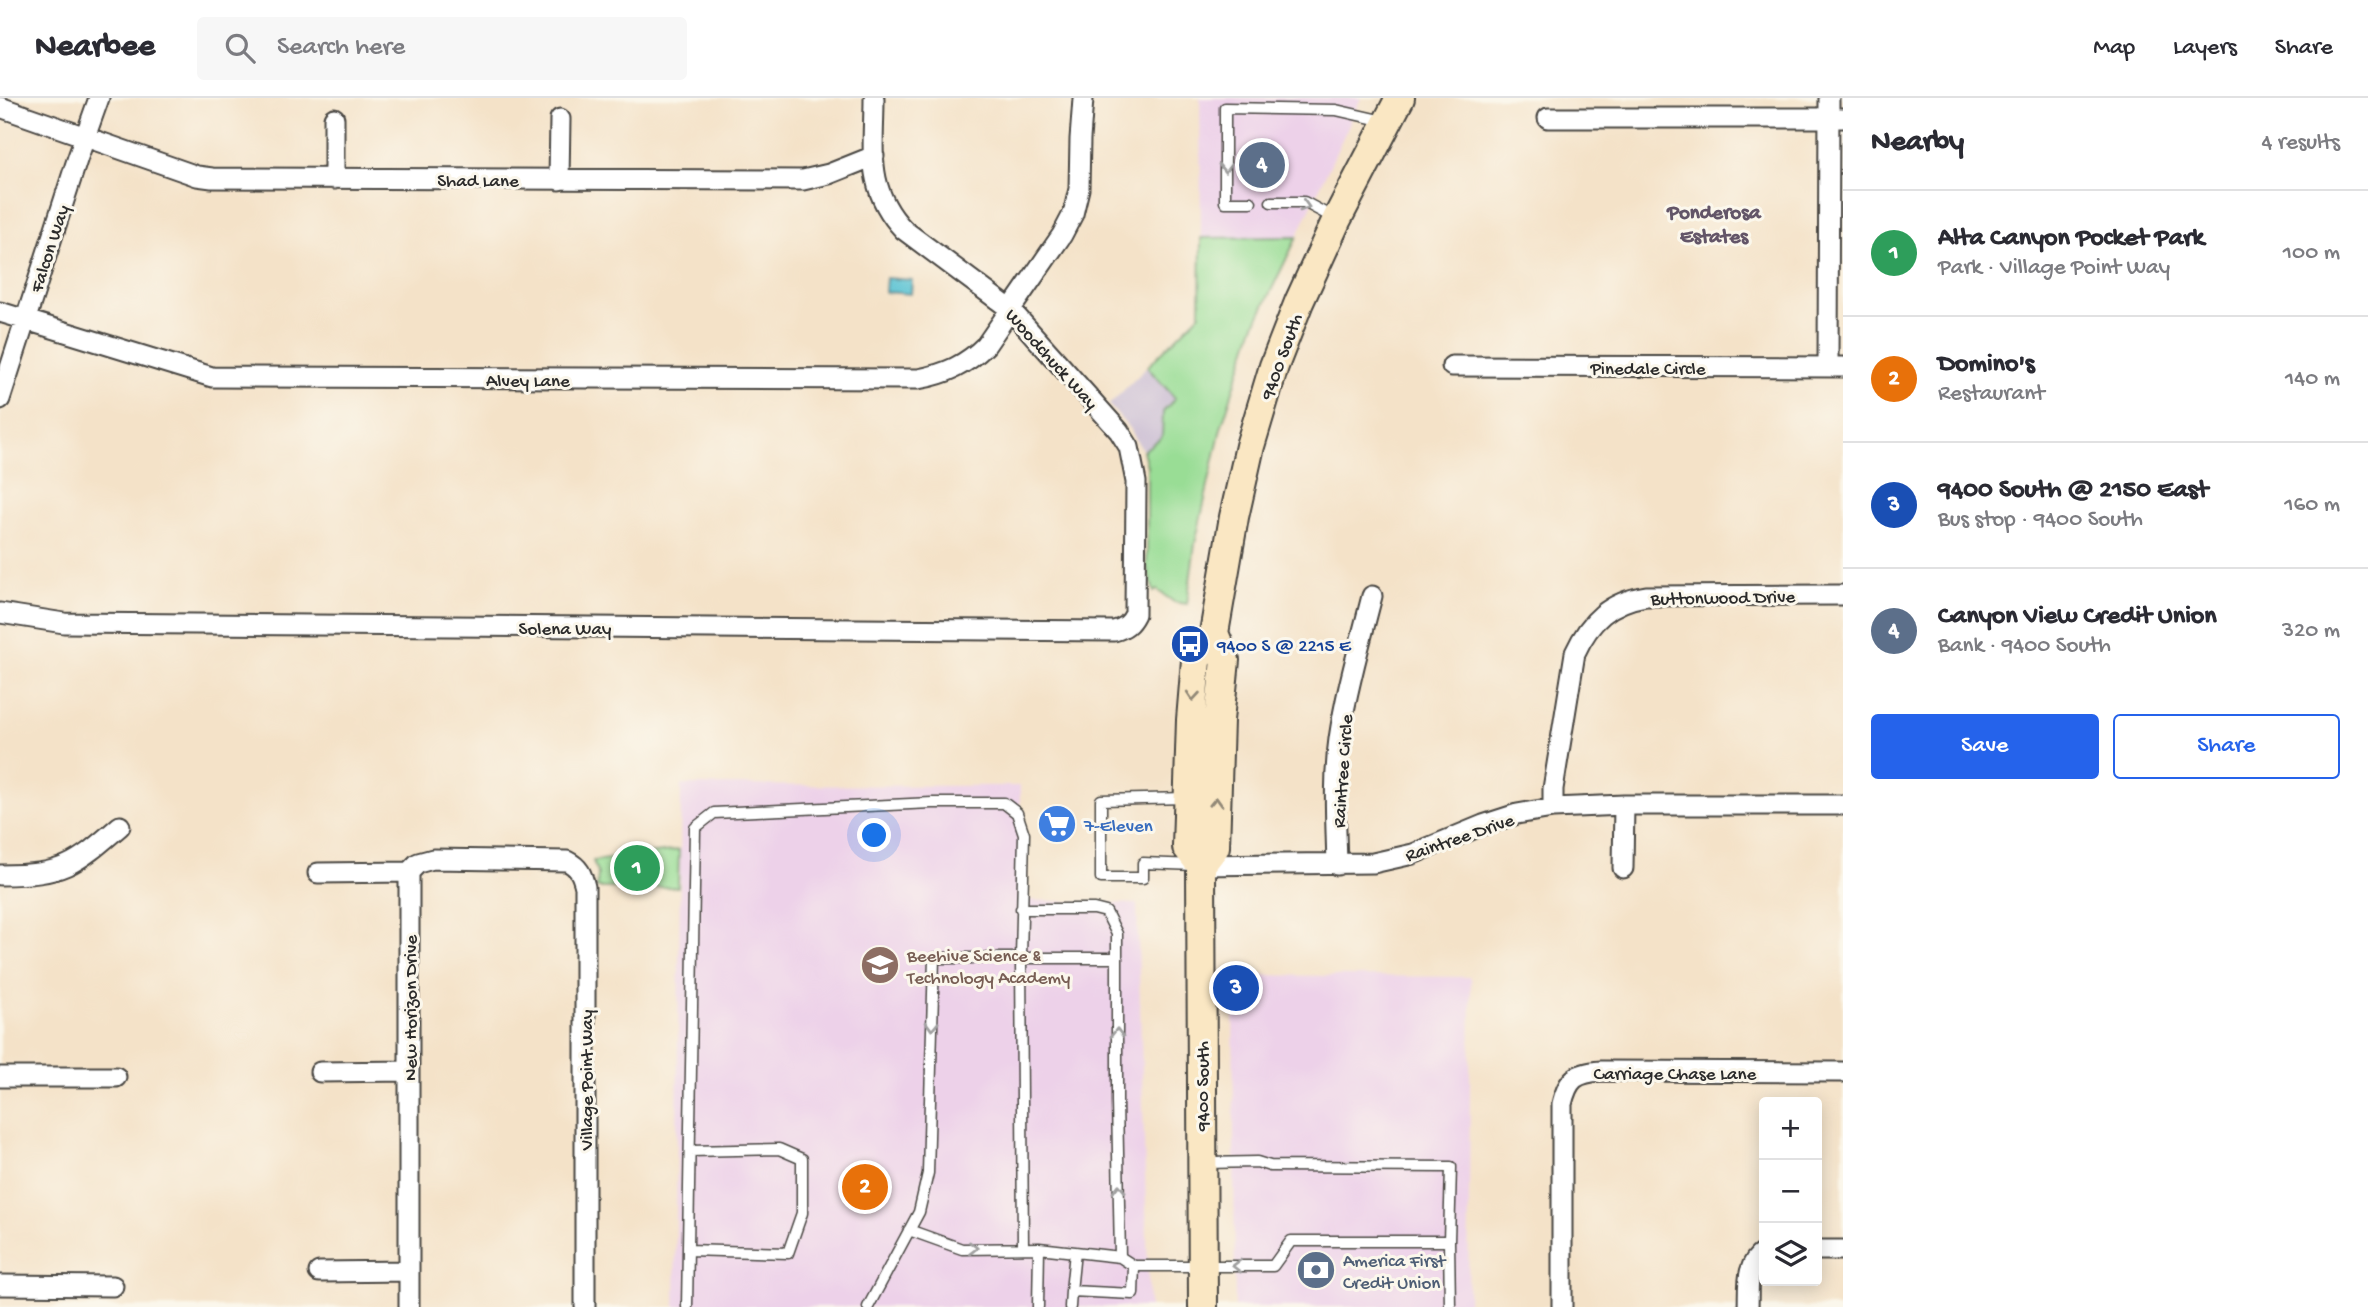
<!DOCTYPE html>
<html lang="en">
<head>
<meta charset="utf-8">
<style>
  body { margin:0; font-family:"Gochi Hand",sans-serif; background:#f7f7f7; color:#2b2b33 }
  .controls { position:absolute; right:21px; bottom:21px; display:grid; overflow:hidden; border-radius:7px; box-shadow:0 4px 18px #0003 }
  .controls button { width:63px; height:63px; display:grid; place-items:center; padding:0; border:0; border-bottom:2px solid #e1e1e2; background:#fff; color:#2b2b33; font:35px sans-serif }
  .you { position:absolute; left:875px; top:738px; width:24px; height:24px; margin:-18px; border:5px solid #fff; border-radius:50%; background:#1a73e8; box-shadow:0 0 0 10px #1a73e833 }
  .badge { display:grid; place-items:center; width:46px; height:46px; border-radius:50%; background:#2563eb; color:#fff; font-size:23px; font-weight:700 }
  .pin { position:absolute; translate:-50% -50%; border:4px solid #fff; box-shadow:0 2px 7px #0006 }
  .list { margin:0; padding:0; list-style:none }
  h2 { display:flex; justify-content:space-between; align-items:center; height:91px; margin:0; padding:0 28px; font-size:30px }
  h2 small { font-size:23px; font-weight:400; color:#7c7c81 }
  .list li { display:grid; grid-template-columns:46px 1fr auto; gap:21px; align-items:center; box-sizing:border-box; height:126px; padding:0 28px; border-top:2px solid #e1e1e2 }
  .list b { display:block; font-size:26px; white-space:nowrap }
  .list p { margin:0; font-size:23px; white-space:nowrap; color:#7c7c81 }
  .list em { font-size:23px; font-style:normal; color:#7c7c81 }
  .actions { display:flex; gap:14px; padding:21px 28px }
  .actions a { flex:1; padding:16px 0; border:2px solid #2563eb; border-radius:7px; text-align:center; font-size:24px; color:#2563eb }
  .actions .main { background:#2563eb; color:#fff }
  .icon { flex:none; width:38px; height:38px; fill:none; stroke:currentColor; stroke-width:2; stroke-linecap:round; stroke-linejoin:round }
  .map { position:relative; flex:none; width:1843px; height:1209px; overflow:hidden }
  header { display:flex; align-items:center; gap:42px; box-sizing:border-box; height:98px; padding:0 35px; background:#fff; border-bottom:2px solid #e1e1e2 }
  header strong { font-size:33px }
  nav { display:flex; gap:38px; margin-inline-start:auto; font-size:24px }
  .search { width:490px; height:63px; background:#f7f7f7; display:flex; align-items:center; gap:18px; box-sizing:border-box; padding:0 24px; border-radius:7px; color:#7c7c81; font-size:26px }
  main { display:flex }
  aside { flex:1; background:#fff }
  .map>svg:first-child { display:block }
</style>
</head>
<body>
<header>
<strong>Nearbee</strong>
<div class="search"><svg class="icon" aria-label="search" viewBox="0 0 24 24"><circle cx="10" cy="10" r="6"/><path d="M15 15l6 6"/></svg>Search here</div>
<nav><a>Map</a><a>Layers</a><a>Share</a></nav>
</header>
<main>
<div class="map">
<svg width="1843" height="1209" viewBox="0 0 1843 1209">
  <rect width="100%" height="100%" fill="#fbf7ec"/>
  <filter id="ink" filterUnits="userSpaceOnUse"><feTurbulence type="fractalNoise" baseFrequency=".0143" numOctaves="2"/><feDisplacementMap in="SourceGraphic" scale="14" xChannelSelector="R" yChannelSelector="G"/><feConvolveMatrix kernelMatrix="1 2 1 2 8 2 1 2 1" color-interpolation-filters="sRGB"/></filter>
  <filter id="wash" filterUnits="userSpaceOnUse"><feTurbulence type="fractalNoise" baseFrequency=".00686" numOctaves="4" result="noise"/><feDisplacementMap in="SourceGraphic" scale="28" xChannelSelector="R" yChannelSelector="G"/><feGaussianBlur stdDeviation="1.57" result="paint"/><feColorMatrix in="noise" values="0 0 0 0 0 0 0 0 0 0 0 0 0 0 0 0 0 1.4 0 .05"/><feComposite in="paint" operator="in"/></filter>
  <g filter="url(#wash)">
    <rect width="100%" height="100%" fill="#f4e2c8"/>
    <path fill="#edd1e9" d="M 1200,0 L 1361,0 L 1297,139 L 1201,140 Z
      M 681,687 L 1020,688 L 1019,802 L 1137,806 L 1149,1209 L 675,1209 Z
      M 1233,877 L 1471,879 L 1468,1209 L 1235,1209 Z"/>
    <path fill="#ccbfd4" d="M 1147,269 L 1175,301 L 1163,314 L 1162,339 L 1143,353 L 1129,330 L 1109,307 Z"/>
    <path fill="#99dd95" stroke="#628460" stroke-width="2" d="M 1297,139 L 1254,228 L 1221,330 L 1195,446 L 1187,506 L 1174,504 L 1157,492 L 1154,494 L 1147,470 L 1147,368 L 1143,353 L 1162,339 L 1163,314 L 1175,300 L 1147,269 L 1200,216 L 1201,140 Z
      M 679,752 L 678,789 L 597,790 L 598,776 L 593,763 Z"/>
    <path fill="#58c2d3" stroke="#42767f" stroke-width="2" d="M 886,180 L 912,182 L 911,196 L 885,194 Z"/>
  </g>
  <g filter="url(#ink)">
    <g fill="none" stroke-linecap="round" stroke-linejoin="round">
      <g stroke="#494643" stroke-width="13">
        <path id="lane" d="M 1251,104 L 1225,104 L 1225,10 L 1336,12 L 1384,23
          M 1271,104 L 1304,104 L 1334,120
          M 1187,700 L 1101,702 L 1101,780 L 1143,780 L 1143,765 L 1195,767
          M 1021,811 L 1094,811 L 1106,814 L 1117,836 L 1117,1003 L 1120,1159
          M 1205,1065 L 1257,1064 L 1270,1068 L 1451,1069 L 1449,1143
          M 909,1132 L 962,1151 L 1039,1150 L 1120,1159 L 1134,1168 L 1273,1168 L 1291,1143 L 1449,1143 L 1450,1209
          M 688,1152 L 788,1155 L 802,1115 L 802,1061 L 779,1051 L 690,1053
          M 1075,1154 L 1071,1193 L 1133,1196 L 1134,1168
          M 687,1209 L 695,730 L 714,715 L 932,705 L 1004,705 L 1017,715 L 1024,736 L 1021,859 L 1023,1150
          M 868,1209 L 919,1114 L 928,1075 L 934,860 L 1117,860
          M 1038,1209 L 1039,1150
          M 1070,1209 L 1071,1193"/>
      </g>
      <g stroke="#494643" stroke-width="23">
        <path id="street" d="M 0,9 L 197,78 L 212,80 L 803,82 L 829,76 L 874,58
          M 1548,20 L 1843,20
          M 334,81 L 334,20
          M 559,82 L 560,21
          M 0,214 L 212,279 L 918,281 C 946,276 966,267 986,247 L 1062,137 L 1073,116 L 1079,91 L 1080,41 L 1083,1
          M 1452,268 L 1843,269
          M 1828,269 L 1829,0
          M 0,301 L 78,59 L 99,0
          M 0,515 L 64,525 L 1114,533 C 1125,530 1130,526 1135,516 L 1136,384 L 1129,349 L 1119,333 L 1010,211 L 904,132 C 865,91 874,53 874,0
          M 1553,710 L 1553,691 L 1575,555 C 1590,522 1610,504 1646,498 L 1843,497
          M 1201,767 L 1373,765 L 1413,756 L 1483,727 L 1517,716 L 1553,710 L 1624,707 L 1843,707
          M 1337,767 C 1336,725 1333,683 1339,641 C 1346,593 1360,546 1372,498
          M 1623,770 L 1624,707
          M 318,775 L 409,774
          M 0,777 C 63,777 74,768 120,728
          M 320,974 L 409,973
          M 0,979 L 116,979
          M 1817,1152 L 1843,1152
          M 319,1174 L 409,1173
          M 0,1187 L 113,1188
          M 409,1209 L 409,774 L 418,765 L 433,761 L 567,763 C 579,769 582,776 585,789 L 585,1209
          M 1562,1209 L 1562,1006 C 1568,981 1575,975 1601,973 L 1843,974
          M 1748,1209 C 1749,1189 1745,1166 1764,1154"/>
      </g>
      <g stroke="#494643" stroke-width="32">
        <path id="secondary" d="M 1201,767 L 1215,749 L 1219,622 L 1225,562 L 1214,535
          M 1203,1209 L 1201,767 L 1187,749 L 1191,622 L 1196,562 L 1214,535 L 1234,419 L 1250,348 L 1274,268 L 1299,204 L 1337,121 L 1400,0"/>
      </g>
      <use href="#lane" stroke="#fff" stroke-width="10"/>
      <use href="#street" stroke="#fff" stroke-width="19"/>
      <use href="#secondary" stroke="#fae7c3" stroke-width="28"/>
    </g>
    <defs><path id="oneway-chevron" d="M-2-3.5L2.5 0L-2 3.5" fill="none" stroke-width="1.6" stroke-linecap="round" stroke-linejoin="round" transform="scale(1.75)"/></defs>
    <g stroke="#a0a0a0">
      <use href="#oneway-chevron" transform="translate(1225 70) rotate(90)"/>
      <use href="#oneway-chevron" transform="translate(1305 108) rotate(16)"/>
      <use href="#oneway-chevron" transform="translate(932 928) rotate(92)"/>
      <use href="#oneway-chevron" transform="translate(1117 935) rotate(-90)"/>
      <use href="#oneway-chevron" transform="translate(1119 1091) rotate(-91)"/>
      <use href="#oneway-chevron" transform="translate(973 1150)"/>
      <use href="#oneway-chevron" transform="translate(1237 1168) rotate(-180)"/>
    </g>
    <g stroke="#928977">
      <use href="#oneway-chevron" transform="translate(1193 598) rotate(95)"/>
      <use href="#oneway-chevron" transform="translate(1216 704) rotate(-88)"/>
    </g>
  </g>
  <defs>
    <g id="bus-disc" transform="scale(2.0125)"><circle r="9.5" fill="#1a4fb4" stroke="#fbf7ec"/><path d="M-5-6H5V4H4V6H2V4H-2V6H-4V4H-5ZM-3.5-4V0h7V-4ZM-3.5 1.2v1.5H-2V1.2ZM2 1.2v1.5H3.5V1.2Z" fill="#fff"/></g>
    <g id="supermarket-disc" transform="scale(2.0125)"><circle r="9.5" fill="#3f7fe0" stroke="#fbf7ec"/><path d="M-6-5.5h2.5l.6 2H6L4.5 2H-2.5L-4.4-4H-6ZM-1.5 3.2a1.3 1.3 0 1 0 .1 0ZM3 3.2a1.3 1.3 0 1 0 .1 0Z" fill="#fff"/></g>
    <g id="school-disc" transform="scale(2.0125)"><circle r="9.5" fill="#8d6e63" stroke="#fbf7ec"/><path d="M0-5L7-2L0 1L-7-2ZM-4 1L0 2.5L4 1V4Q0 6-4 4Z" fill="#fff"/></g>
    <g id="bank-disc" transform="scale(2.0125)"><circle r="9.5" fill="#5c6f8a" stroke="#fbf7ec"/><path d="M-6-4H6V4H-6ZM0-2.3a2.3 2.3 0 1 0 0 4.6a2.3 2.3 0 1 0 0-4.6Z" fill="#fff"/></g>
  </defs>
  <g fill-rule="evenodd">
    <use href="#bus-disc" x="1190" y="546"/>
    <use href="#supermarket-disc" x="1057" y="726"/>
    <use href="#school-disc" x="880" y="867"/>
    <use href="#bank-disc" x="1316" y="1172"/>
  </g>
  <g text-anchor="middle" stroke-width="6" stroke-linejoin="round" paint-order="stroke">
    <g font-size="19" fill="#2b2b2b" stroke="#fbf7ec">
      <text x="478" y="88">Shad Lane</text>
      <text transform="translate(48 150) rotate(-72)" y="7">Falcon Way</text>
      <text transform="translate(1280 258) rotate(-70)" y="7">9400 South</text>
      <text transform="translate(1053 260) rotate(48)" y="7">Woodchuck Way</text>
      <text x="1648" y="276">Pinedale Circle</text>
      <text x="528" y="288">Alvey Lane</text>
      <text transform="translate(1723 498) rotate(-1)" y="7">Buttonwood Drive</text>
      <text x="565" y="536">Solena Way</text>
      <text transform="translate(1341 673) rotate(-86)" y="7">Raintree Circle</text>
      <text transform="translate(1459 738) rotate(-19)" y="7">Raintree Drive</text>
      <text transform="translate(409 910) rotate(-90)" y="7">New Horizon Drive</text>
      <text x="1675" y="981">Carriage Chase Lane</text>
      <text transform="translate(585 982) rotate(-90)" y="7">Village Point Way</text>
      <text transform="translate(1201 988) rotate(-90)" y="7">9400 South</text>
    </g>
    <g font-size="19" fill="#164399" stroke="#fbf7ec" text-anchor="start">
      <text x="1217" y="553">9400 S @ 2215 E</text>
    </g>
    <g font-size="19" fill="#366cbe" stroke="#fbf7ec" text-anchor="start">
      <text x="1084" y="733">7-Eleven</text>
    </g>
    <g font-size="19" fill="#785e54" stroke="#fbf7ec" text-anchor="start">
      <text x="907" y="863">Beehive Science &amp;<tspan x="907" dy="22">Technology Academy</tspan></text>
    </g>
    <g font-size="19" fill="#4e5e75" stroke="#fbf7ec" text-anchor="start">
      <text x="1343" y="1168">America First<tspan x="1343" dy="22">Credit Union</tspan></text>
    </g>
    <g font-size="21" font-weight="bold" fill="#635568" stroke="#fbf7ec">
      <text x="1714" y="120">Ponderosa<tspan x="1714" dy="24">Estates</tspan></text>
    </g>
  </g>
</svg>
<div class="controls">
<button>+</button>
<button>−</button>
<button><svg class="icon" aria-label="layers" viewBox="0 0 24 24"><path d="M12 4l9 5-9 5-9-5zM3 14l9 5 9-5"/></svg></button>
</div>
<div class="you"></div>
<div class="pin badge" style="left:637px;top:770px;background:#2e9e5b">1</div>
<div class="pin badge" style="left:865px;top:1089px;background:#e8710a">2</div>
<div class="pin badge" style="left:1236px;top:890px;background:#1a4fb4">3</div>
<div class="pin badge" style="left:1262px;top:67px;background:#5c6f8a">4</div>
</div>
<aside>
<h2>Nearby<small>4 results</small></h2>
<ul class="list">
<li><span class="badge" style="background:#2e9e5b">1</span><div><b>Alta Canyon Pocket Park</b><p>Park · Village Point Way</p></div><em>100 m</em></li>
<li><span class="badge" style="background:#e8710a">2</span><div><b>Domino's</b><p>Restaurant</p></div><em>140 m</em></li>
<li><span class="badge" style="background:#1a4fb4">3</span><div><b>9400 South @ 2150 East</b><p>Bus stop · 9400 South</p></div><em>160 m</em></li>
<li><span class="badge" style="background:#5c6f8a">4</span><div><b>Canyon View Credit Union</b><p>Bank · 9400 South</p></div><em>320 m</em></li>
</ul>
<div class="actions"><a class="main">Save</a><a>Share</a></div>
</aside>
</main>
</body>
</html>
